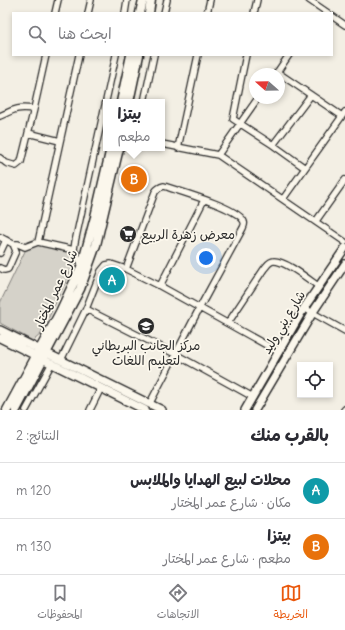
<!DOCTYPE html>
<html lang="ar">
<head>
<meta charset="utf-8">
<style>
  body { margin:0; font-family:Delius,"Playpen Sans Arabic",sans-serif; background:#f7f7f7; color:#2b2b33; direction:rtl }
  .controls { position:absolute; right:12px; bottom:12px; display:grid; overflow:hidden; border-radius:0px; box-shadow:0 2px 6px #0003 }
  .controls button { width:36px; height:36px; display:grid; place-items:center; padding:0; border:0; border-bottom:1px solid #e1e1e2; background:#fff; color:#2b2b33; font:20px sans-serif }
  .compass { position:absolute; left:249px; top:68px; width:36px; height:36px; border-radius:50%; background:#fff; box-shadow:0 2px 6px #0003; rotate:290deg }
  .you { position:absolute; left:206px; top:258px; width:14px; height:14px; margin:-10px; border:3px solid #fff; border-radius:50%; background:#1a73e8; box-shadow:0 0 0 6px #1a73e833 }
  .badge { display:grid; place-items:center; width:26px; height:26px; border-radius:50%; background:#ea580c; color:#fff; font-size:13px; font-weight:700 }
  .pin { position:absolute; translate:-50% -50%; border:2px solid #fff; box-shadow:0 1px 4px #0006 }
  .popup { position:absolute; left:103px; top:99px; width:62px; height:52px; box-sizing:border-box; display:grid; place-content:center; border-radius:0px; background:#fff; filter:drop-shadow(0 1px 3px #0005); font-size:13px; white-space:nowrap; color:#7c7c81 }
  .popup b { font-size:15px; color:#2b2b33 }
  .popup::after { content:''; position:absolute; left:50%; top:100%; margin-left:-8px; border:8px solid transparent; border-top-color:#fff }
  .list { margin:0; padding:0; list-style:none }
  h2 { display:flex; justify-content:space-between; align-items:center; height:52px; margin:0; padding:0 16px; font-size:17px }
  h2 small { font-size:13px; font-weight:400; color:#7c7c81 }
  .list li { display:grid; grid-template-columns:26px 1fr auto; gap:12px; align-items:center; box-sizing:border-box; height:56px; padding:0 16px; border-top:1px solid #e1e1e2 }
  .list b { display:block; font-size:15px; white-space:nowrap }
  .list p { margin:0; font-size:13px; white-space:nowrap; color:#7c7c81 }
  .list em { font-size:13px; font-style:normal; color:#7c7c81 }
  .icon { flex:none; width:22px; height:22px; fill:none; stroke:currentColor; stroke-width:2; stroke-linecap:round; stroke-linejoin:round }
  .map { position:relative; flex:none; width:345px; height:410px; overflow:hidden; direction:ltr }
  .search { position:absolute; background:#fff; box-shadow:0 2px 6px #0003; left:12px; right:12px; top:12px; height:44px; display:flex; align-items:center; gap:10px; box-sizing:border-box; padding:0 14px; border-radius:0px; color:#7c7c81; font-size:15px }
  .sheet { height:164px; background:#fff }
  nav { display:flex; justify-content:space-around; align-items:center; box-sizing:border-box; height:56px; border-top:1px solid #e1e1e2; background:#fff; font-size:11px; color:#7c7c81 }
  nav a { display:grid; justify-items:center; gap:2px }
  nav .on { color:#ea580c }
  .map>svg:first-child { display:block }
</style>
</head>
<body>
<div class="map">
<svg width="345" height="410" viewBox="0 0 345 410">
  <rect width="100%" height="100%" fill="#f3efe4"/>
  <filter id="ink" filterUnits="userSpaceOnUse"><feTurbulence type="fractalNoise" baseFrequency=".025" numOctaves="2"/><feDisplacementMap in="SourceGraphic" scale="8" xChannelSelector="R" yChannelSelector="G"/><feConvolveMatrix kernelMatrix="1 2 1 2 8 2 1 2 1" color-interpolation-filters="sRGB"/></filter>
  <g filter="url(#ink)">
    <path fill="#d5d2c9" stroke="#807e7a" d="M 36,243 L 66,250 L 75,262 L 41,334 L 33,341 L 0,323 L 0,303 L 27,247 Z"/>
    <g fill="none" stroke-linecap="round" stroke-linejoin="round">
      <g stroke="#2b2b2b" stroke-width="8">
        <path id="street" d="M 309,0 L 328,13
          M 55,13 L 58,0
          M 88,13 L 91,0
          M 125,13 L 127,0
          M 164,13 L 167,0
          M 207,13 L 210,0
          M 254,13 L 257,0
          M 332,16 L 345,25
          M 246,55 L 233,119 L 273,145 L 305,168
          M 277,72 L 342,116
          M 276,74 L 289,55
          M 144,102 L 154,55
          M 0,116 C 15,109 17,107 34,109
          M 28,133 L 60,141
          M 162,144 L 218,155 L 345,242
          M 273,145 L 311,95
          M 178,148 L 198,55
          M 218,155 L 258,98
          M 0,158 L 6,163 L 16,166 L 21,162 L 34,109 L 46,55
          M 283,199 L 345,112
          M 316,221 L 345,180
          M 0,237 L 13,244 L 16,251 L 8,269 L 4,270 L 0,268
          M 38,242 L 79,55
          M 13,244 L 18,244 L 25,247 L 38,242 L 74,250
          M 0,253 L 6,240
          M 82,265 L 74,250 L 75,242 L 116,55
          M 126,269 L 155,192 C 157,189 159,187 164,186 C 178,191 240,208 244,222 C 245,224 244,226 243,228 L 199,309 L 150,403
          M 160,286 L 204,200
          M 304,308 L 345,331
          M 86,309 L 175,354 L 253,397
          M 228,323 L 264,269 C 267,266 269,261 274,261 C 286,261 308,279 318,286
          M 61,360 L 86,309 L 101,271 L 106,265 L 111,264 L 126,269 L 160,286 L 279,352
          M 26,410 L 52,363
          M 90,410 L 101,388
          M 344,410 L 345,409"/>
      </g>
      <g stroke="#2b2b2b" stroke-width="10">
        <path id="secondary" d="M 0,330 L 162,410
          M 0,338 L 145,410
          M 245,410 L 304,308 L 345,248
          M 255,410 L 315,309 L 345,264"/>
      </g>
      <g stroke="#2b2b2b" stroke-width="11">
        <path id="primary" d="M 140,13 L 143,0
          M 149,13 L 151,0
          M 121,102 L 131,55
          M 129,102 L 139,55
          M 7,410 L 60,312 L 82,265 L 95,217 L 111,148
          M 16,410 L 80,289 L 96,245 L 119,148"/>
      </g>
      <use href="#street" stroke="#fbf7ec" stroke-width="5.5"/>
      <use href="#secondary" stroke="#fbf7ec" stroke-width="7"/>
      <use href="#primary" stroke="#fbf7ec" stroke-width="8"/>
    </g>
  </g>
  <defs>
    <g id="supermarket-disc" transform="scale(0.9)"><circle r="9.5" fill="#2b2b2b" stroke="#fbf7ec"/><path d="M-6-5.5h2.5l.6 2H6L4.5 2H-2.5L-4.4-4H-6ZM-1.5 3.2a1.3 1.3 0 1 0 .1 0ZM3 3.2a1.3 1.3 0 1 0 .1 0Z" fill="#fff"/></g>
    <g id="school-disc" transform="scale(0.9)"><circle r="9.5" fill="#2b2b2b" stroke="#fbf7ec"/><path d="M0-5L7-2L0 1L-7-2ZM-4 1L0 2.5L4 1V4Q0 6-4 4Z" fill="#fff"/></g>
  </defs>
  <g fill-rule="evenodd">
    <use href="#supermarket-disc" x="128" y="234"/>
    <use href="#school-disc" x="146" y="326"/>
  </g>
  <g text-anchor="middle" stroke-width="3.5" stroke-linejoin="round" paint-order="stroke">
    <g font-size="13" fill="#2b2b2b" stroke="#fbf7ec" text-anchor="start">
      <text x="141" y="239">معرض زهرة الربيع</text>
      <text x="146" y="350" text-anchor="middle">مركز الجانب البريطاني<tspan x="146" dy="15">لتعليم اللغات</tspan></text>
    </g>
    <g font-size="13" fill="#2b2b2b" stroke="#fbf7ec">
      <text transform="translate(55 289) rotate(-65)" y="5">شارع عمر المختار</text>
      <text transform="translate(283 322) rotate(-59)" y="5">شارع بني وليد</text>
    </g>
  </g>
</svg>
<div class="controls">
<button><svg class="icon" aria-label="locate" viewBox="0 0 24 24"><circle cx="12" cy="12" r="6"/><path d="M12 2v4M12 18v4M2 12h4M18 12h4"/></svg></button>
</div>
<svg class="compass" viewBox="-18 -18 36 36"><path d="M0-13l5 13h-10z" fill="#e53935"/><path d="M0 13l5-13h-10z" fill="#7c7c81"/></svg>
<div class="you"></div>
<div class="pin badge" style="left:112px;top:280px;background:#0f9aa8">A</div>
<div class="pin badge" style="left:134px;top:179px;background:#e8710a">B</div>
<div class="popup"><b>بيتزا</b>مطعم</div>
<div class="search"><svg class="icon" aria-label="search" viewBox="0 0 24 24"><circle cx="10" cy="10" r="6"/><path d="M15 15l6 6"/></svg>ابحث هنا</div>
</div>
<section class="sheet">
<h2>بالقرب منك<small>النتائج: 2</small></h2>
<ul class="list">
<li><span class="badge" style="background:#0f9aa8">A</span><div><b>محلات لبيع الهدايا والملابس</b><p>مكان · شارع عمر المختار</p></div><em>120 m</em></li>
<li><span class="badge" style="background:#e8710a">B</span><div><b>بيتزا</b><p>مطعم · شارع عمر المختار</p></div><em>130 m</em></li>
</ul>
</section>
<nav>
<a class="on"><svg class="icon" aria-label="map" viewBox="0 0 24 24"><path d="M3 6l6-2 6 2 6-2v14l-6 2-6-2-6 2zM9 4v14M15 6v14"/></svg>الخريطة</a>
<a><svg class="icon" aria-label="directions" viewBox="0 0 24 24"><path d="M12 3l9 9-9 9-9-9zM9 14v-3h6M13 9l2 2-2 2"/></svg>الاتجاهات</a>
<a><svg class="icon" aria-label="saved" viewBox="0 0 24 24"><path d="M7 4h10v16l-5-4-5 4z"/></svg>المحفوظات</a>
</nav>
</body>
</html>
